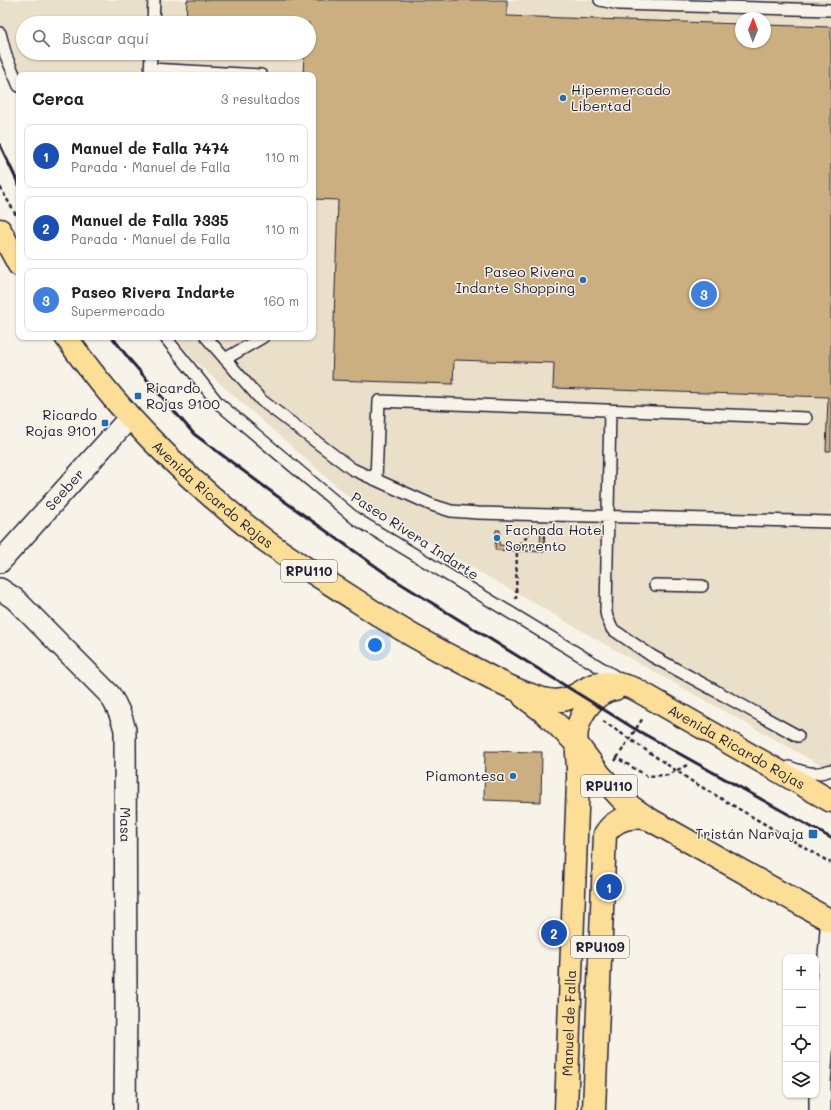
<!DOCTYPE html>
<html lang="es">
<head>
<meta charset="utf-8">
<style>
  body { margin:0; font-family:Mali,sans-serif; background:#f2f2f2; color:#202124 }
  .controls { position:absolute; right:12px; bottom:12px; display:grid; overflow:hidden; border-radius:8px; box-shadow:0 1px 3px #0004 }
  .controls button { width:36px; height:36px; display:grid; place-items:center; padding:0; border:0; border-bottom:1px solid #e0e0e0; background:#fff; color:#202124; font:20px sans-serif }
  .compass { position:absolute; left:735px; top:12px; width:36px; height:36px; border-radius:50%; background:#fff; box-shadow:0 1px 3px #0004; rotate:1deg }
  .you { position:absolute; left:375px; top:645px; width:14px; height:14px; margin:-10px; border:3px solid #fff; border-radius:50%; background:#1a73e8; box-shadow:0 0 0 6px #1a73e833 }
  .badge { display:grid; place-items:center; width:26px; height:26px; border-radius:50%; background:#1f6fb2; color:#fff; font-size:13px; font-weight:700 }
  .pin { position:absolute; translate:-50% -50%; border:2px solid #fff; box-shadow:0 1px 4px #0006 }
  .list { margin:0; padding:0; list-style:none }
  h2 { display:flex; justify-content:space-between; align-items:center; height:52px; margin:0; padding:0 16px; font-size:17px }
  h2 small { font-size:13px; font-weight:400; color:#757577 }
  .list li { display:grid; grid-template-columns:26px 1fr auto; gap:12px; align-items:center; box-sizing:border-box; height:64px; margin:0 8px 8px; padding:0 8px; border:1px solid #e0e0e0; border-radius:8px }
  .list b { display:block; font-size:15px; white-space:nowrap }
  .list p { margin:0; font-size:13px; white-space:nowrap; color:#757577 }
  .list em { font-size:13px; font-style:normal; color:#757577 }
  .icon { flex:none; width:22px; height:22px; fill:none; stroke:currentColor; stroke-width:2; stroke-linecap:round; stroke-linejoin:round }
  .map { position:relative; flex:none; width:831px; height:1110px; overflow:hidden }
  .search { position:absolute; background:#fff; box-shadow:0 1px 3px #0004; left:16px; top:16px; width:300px; height:44px; display:flex; align-items:center; gap:10px; box-sizing:border-box; padding:0 14px; border-radius:22px; color:#757577; font-size:15px }
  .panel { position:absolute; background:#fff; box-shadow:0 1px 3px #0004; left:16px; top:72px; width:300px; height:268px; border-radius:8px }
  .map>svg:first-child { display:block }
</style>
</head>
<body>
<div class="map">
<svg width="831" height="1110" viewBox="0 0 831 1110">
  <rect width="100%" height="100%" fill="#f7f3e8"/>
  <filter id="ink" filterUnits="userSpaceOnUse"><feTurbulence type="fractalNoise" baseFrequency=".025" numOctaves="2"/><feDisplacementMap in="SourceGraphic" scale="8" xChannelSelector="R" yChannelSelector="G"/><feConvolveMatrix kernelMatrix="1 2 1 2 8 2 1 2 1" color-interpolation-filters="sRGB"/></filter>
  <g filter="url(#ink)">
    <path fill="#eadfc9" fill-rule="evenodd" d="M 0,0 L 831,0 L 831,771 L 610,647 L 348,496 L 198,364 L 175,337 L 313,337 L 313,75 L 19,75 L 19,95 L 0,32 ZM 741,18 L 765,18 L 765,42 L 741,42 ZM 23,23 L 309,23 L 309,53 L 23,53 Z"/>
    <path fill="#cbaf81" stroke="#22223b" d="M 187,0 L 507,0 L 507,16 L 741,24 L 741,42 L 765,42 L 765,25 L 831,27 L 831,451 L 826,451 L 828,397 L 553,388 L 554,363 L 454,360 L 453,384 L 332,380 L 338,200 L 313,199 L 313,75 L 303,75 L 304,55 L 247,53 L 309,53 L 309,23 L 186,23 Z
      M 541,526 L 545,526 L 544,552 L 495,550 L 496,530 L 500,530 L 499,545 L 540,547 Z
      M 485,751 L 542,752 L 541,802 L 484,800 Z"/>
    <g fill="none" stroke-linecap="round" stroke-linejoin="round">
      <g stroke="#22223b" stroke-width="14">
        <path id="lane" d="M 600,0 L 619,4 L 831,10
          M 153,23 L 154,0
          M 0,33 L 6,56 L 19,86
          M 150,69 L 261,75
          M 150,75 L 151,53
          M 165,337 L 218,403 L 356,519 L 621,680
          M 206,337 L 261,400 L 352,469 L 432,505 L 451,511 L 478,513 L 831,522
          M 225,359 L 263,337
          M 610,410 L 606,612 L 607,617 L 612,629 L 652,656 L 798,736
          M 376,480 L 379,401 L 806,418
          M 655,585 L 702,586
          M 789,767 C 805,773 815,776 831,770"/>
      </g>
      <g stroke="#22223b" stroke-width="24">
        <g id="street">
          <path id="s1" d="M 0,562 L 130,417"/>
          <path id="s2" d="M 0,589 L 15,599 L 110,695 C 117,706 122,717 125,730 L 126,1004 L 125,1110"/>
          <path d="M 820,1110 L 820,1082 L 831,929"/>
        </g>
      </g>
      <g stroke="#22223b" stroke-width="25">
        <g id="primary">
          <path d="M 0,230 L 19,265"/>
          <path id="s3" d="M 66,337 C 107,396 157,449 211,496 C 229,511 247,527 266,541 C 295,562 326,581 357,601 C 394,626 433,648 473,668 C 492,678 511,689 531,695 C 541,699 552,702 562,700 C 570,699 577,694 584,690 C 599,680 619,683 635,689 L 831,801"/>
          <path d="M 524,697 L 545,713 L 577,744 L 601,776 L 621,798 L 630,806 L 649,819 L 831,921"/>
          <path id="s4" d="M 566,1110 L 578,782 C 579,768 575,743 577,730 C 581,711 596,692 615,689"/>
          <path d="M 594,1110 L 605,834 C 615,818 631,815 649,819"/>
        </g>
      </g>
      <path stroke="#22223b" stroke-width="2.5" stroke-dasharray="4 3" stroke-linecap="butt" d="M 0,187 L 16,215
        M 516,599 L 517,546 L 527,537 L 531,529
        M 603,721 L 693,782 L 831,863
        M 617,758 L 643,718
        M 615,761 L 617,758 L 647,776 L 668,775 L 689,764"/>
      <use href="#lane" stroke="#f7f3e8" stroke-width="11"/>
      <use href="#street" stroke="#f7f3e8" stroke-width="21"/>
      <use href="#primary" stroke="#fcde96" stroke-width="22"/>
      <path stroke="#22223b" stroke-width="3" d="M 0,145 L 19,185
        M 112,337 L 130,360 L 194,434 L 277,496 L 395,580 L 635,729 L 831,838"/>
    </g>
  </g>
  <g fill="#1f6fb2" stroke="#f7f3e8" stroke-width="1.5">
    <circle cx="563" cy="98" r="4"/>
    <circle cx="583" cy="280" r="4"/>
    <rect x="134" y="392" width="8" height="8" rx="2"/>
    <rect x="101" y="419" width="8" height="8" rx="2"/>
    <circle cx="497" cy="538" r="4"/>
    <circle cx="513" cy="776" r="4"/>
    <rect x="808" y="829" width="10" height="10" rx="2"/>
  </g>
  <g text-anchor="middle" stroke-width="3" stroke-linejoin="round" paint-order="stroke">
    <g fill="#f7f3e8" stroke="#62616f" stroke-width="1">
      <rect x="281" y="560" width="56" height="22" rx="3"/>
      <rect x="581" y="775" width="56" height="22" rx="3"/>
      <rect x="571" y="936" width="58" height="22" rx="3"/>
    </g>
    <g font-size="13" font-weight="bold" fill="#22223b">
      <text x="309" y="576">RPU110</text>
      <text x="609" y="791">RPU110</text>
      <text x="600" y="952">RPU109</text>
    </g>
    <g font-size="14" fill="#22223b" stroke="#f7f3e8" text-anchor="end">
      <text x="571" y="95" text-anchor="start">Hipermercado<tspan x="571" dy="16">Libertad</tspan></text>
      <text x="575" y="277">Paseo Rivera<tspan x="575" dy="16">Indarte Shopping</tspan></text>
      <text x="146" y="393" text-anchor="start">Ricardo<tspan x="146" dy="16">Rojas 9100</tspan></text>
      <text x="97" y="420">Ricardo<tspan x="97" dy="16">Rojas 9101</tspan></text>
      <text x="505" y="535" text-anchor="start">Fachada Hotel<tspan x="505" dy="16">Sorrento</tspan></text>
      <text x="505" y="781">Piamontesa</text>
      <text x="804" y="839">Tristán Narvaja</text>
    </g>
    <g font-size="14" fill="#22223b" stroke="#f7f3e8">
      <text dy="5" stroke="none"><textPath href="#s1" startOffset="97">Seeber</textPath></text>
      <text dy="5" stroke="none"><textPath href="#s3" startOffset="216">Avenida Ricardo Rojas</textPath></text>
      <text transform="translate(415 536) rotate(33)" y="5">Paseo Rivera Indarte</text>
      <text dy="5" stroke="none"><textPath href="#s3" startOffset="820">Avenida Ricardo Rojas</textPath></text>
      <text dy="5" stroke="none"><textPath href="#s2" startOffset="286">Masa</textPath></text>
      <text dy="5" stroke="none"><textPath href="#s4" startOffset="87">Manuel de Falla</textPath></text>
    </g>
  </g>
</svg>
<div class="controls">
<button>+</button>
<button>−</button>
<button><svg class="icon" aria-label="locate" viewBox="0 0 24 24"><circle cx="12" cy="12" r="6"/><path d="M12 2v4M12 18v4M2 12h4M18 12h4"/></svg></button>
<button><svg class="icon" aria-label="layers" viewBox="0 0 24 24"><path d="M12 4l9 5-9 5-9-5zM3 14l9 5 9-5"/></svg></button>
</div>
<svg class="compass" viewBox="-18 -18 36 36"><path d="M0-13l5 13h-10z" fill="#e53935"/><path d="M0 13l5-13h-10z" fill="#757577"/></svg>
<div class="you"></div>
<div class="pin badge" style="left:609px;top:887px;background:#1a4fb4">1</div>
<div class="pin badge" style="left:554px;top:933px;background:#1a4fb4">2</div>
<div class="pin badge" style="left:704px;top:294px;background:#3f7fe0">3</div>
<div class="search"><svg class="icon" aria-label="search" viewBox="0 0 24 24"><circle cx="10" cy="10" r="6"/><path d="M15 15l6 6"/></svg>Buscar aquí</div>
<section class="panel">
<h2>Cerca<small>3 resultados</small></h2>
<ul class="list">
<li><span class="badge" style="background:#1a4fb4">1</span><div><b>Manuel de Falla 7474</b><p>Parada · Manuel de Falla</p></div><em>110 m</em></li>
<li><span class="badge" style="background:#1a4fb4">2</span><div><b>Manuel de Falla 7335</b><p>Parada · Manuel de Falla</p></div><em>110 m</em></li>
<li><span class="badge" style="background:#3f7fe0">3</span><div><b>Paseo Rivera Indarte</b><p>Supermercado</p></div><em>160 m</em></li>
</ul>
</section>
</div>
</body>
</html>
